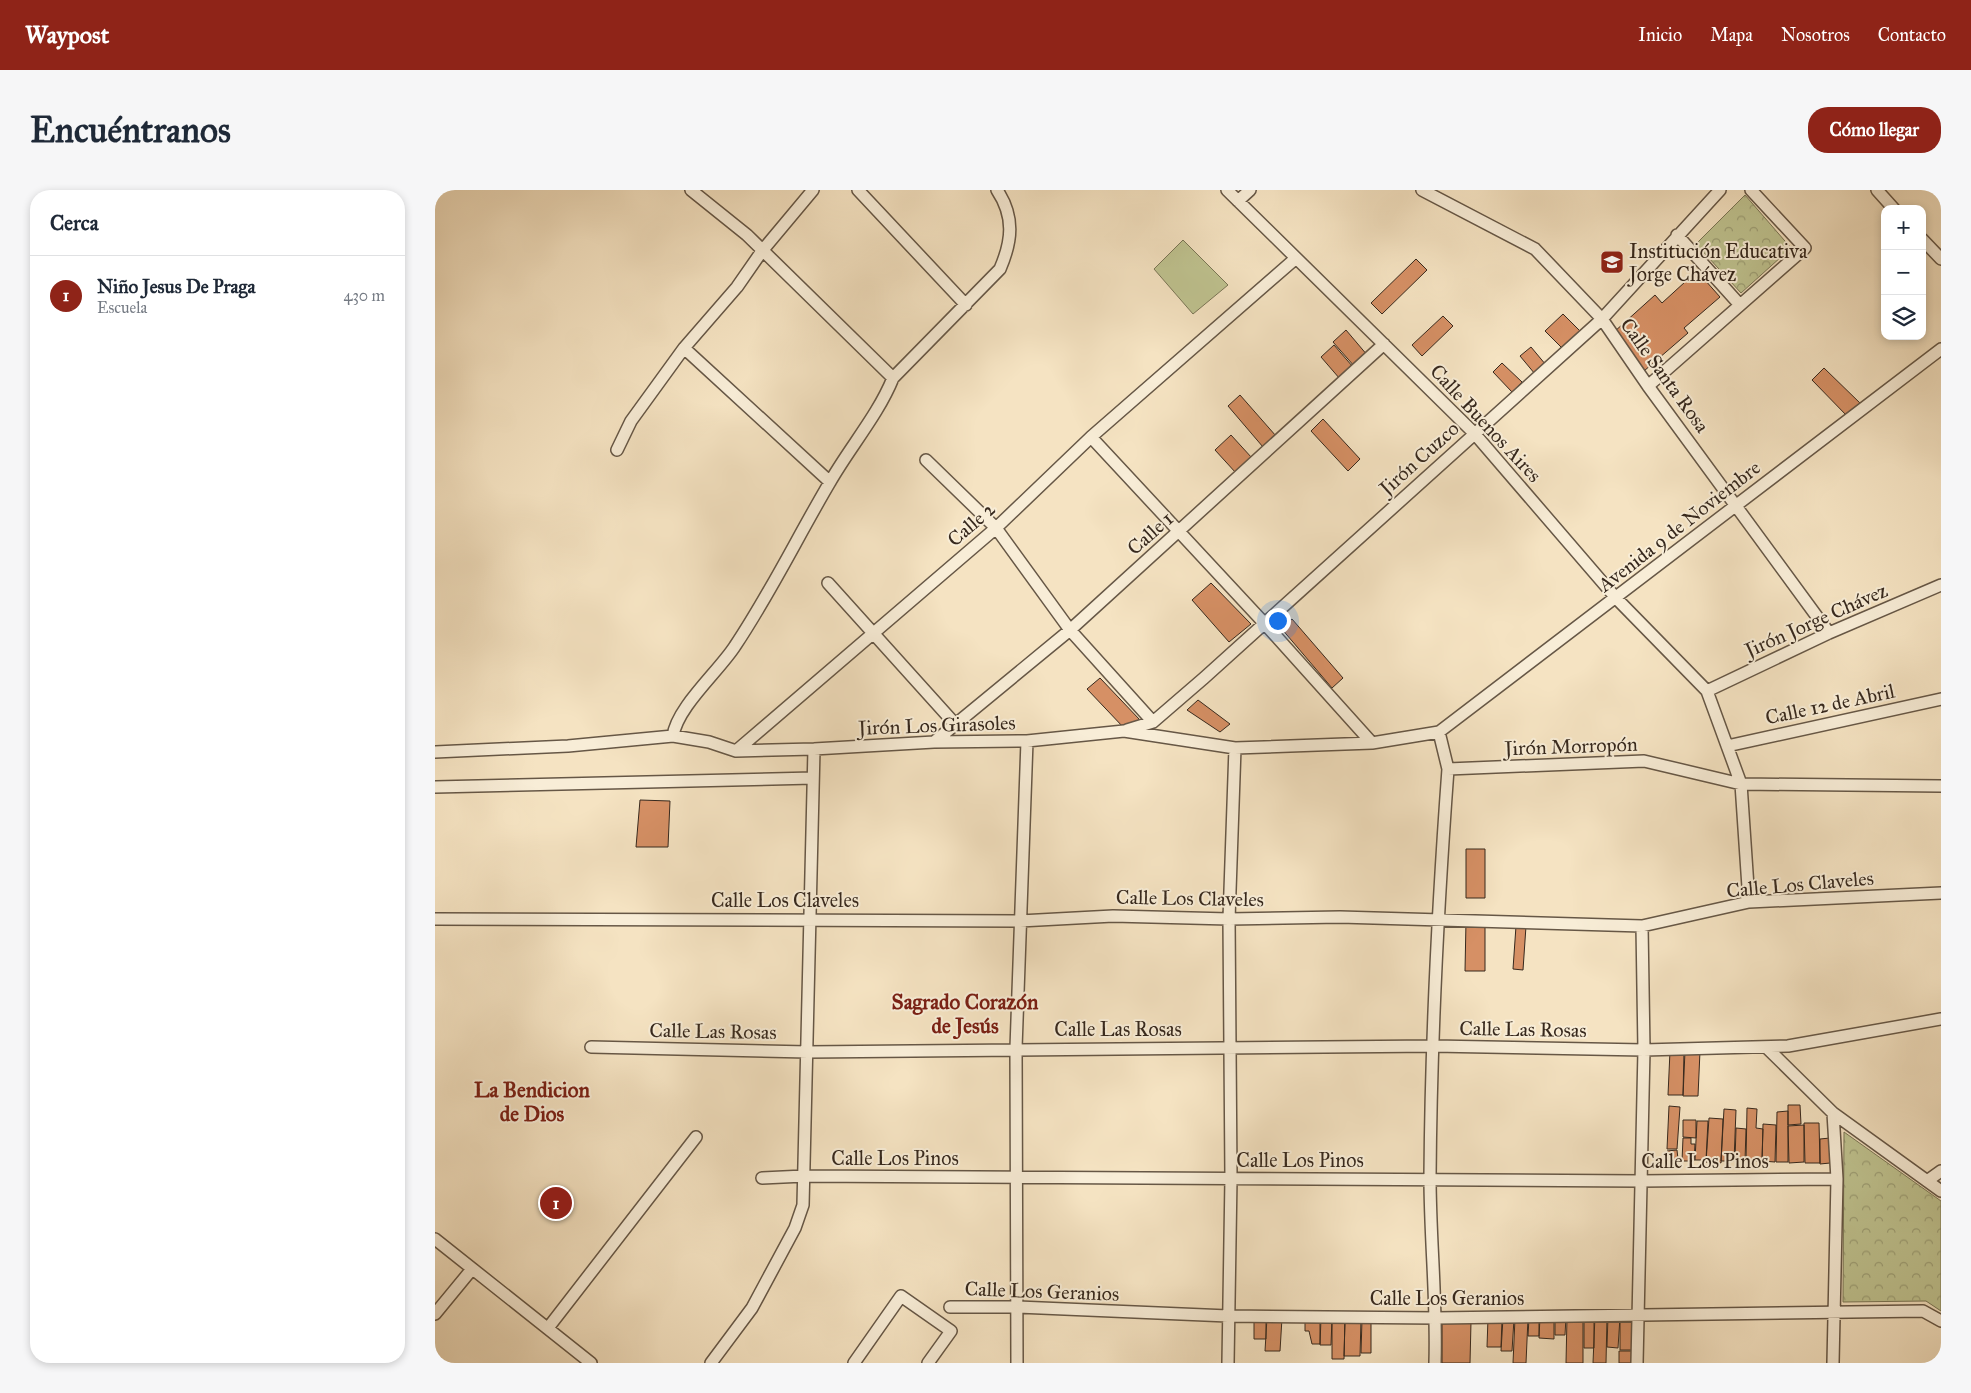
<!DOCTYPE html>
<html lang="es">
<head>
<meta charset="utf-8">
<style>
  body { margin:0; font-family:"IM FELL Great Primer",serif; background:#f6f6f7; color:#1f2937 }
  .controls { position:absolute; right:15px; top:15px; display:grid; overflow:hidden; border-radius:10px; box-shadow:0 2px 8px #0003 }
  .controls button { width:45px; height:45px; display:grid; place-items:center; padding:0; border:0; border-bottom:1px solid #e0e1e3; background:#fff; color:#1f2937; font:25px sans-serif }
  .you { position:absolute; left:842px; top:430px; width:18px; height:18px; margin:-12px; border:4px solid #fff; border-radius:50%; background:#1a73e8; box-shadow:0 0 0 8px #1a73e833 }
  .badge { display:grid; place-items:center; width:32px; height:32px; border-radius:50%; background:#8f2418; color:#fff; font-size:16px; font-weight:700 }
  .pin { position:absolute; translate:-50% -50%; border:2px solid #fff; box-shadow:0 1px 5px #0006 }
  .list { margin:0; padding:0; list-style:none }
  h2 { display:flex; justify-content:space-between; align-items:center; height:65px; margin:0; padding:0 20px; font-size:21px }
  h2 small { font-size:16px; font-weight:400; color:#747a83 }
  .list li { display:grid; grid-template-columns:32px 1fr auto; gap:15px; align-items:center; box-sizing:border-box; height:80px; padding:0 20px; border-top:1px solid #e0e1e3 }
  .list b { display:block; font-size:19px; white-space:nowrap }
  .list p { margin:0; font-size:16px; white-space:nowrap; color:#747a83 }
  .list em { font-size:16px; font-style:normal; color:#747a83 }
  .icon { flex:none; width:28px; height:28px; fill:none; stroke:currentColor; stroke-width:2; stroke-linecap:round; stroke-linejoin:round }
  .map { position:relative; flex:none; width:1506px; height:1173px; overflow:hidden; border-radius:20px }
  header { display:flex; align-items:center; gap:30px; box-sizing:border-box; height:70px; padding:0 25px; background:#8f2418; color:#fff }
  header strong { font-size:24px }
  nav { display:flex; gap:28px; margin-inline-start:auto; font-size:18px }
  .intro { display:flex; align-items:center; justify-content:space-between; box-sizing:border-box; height:120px; padding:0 30px }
  h1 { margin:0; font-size:35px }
  .button { padding:12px 22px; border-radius:20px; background:#8f2418; color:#fff; font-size:18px; font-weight:700 }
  main { display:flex; gap:30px; padding:0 30px }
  aside { flex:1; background:#fff; border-radius:20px; box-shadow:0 2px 8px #0003 }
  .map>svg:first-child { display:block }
</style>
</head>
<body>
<header>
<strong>Waypost</strong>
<nav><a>Inicio</a><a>Mapa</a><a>Nosotros</a><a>Contacto</a></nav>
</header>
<div class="intro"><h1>Encuéntranos</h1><a class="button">Cómo llegar</a></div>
<main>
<aside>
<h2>Cerca<small></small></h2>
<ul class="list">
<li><span class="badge">1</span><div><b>Niño Jesus De Praga</b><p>Escuela</p></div><em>430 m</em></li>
</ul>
</aside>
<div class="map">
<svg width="1506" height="1173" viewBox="0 0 1506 1173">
  <defs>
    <pattern id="park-crowns" width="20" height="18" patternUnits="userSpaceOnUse" patternTransform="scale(1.25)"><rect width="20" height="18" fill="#bfc390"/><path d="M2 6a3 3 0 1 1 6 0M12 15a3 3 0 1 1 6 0" fill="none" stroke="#9c9e75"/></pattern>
  </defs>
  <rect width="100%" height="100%" fill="#f5e3c2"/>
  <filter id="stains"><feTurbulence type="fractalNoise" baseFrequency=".004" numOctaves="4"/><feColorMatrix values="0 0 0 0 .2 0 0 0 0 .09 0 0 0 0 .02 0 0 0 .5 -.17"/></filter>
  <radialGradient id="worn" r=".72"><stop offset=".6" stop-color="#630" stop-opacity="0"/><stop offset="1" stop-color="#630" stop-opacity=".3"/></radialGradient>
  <path fill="url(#park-crowns)" stroke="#7a7656" d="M 1310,5 L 1356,58 L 1306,103 L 1261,54 Z
    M 1409,942 L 1506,1011 L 1506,1121 L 1491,1111 L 1408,1112 Z"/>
  <path fill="#bfc390" stroke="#7a7656" d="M 748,50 L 793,95 L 758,124 L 719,79 Z"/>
  <path fill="#d69065" stroke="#36281d" d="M 981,69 L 992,80 L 947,124 L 936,113 Z
    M 1262,81 L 1285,107 L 1249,138 L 1253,143 L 1209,181 L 1179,142 L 1220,105 L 1227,113 Z
    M 1128,124 L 1145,141 L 1127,158 L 1110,141 Z
    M 1008,126 L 1018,136 L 987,166 L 977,155 Z
    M 911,140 L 933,166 L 920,177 L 898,152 Z
    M 899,155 L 918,177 L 905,189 L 886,167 Z
    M 1096,157 L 1111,175 L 1100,184 L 1085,166 Z
    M 1067,173 L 1087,192 L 1077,202 L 1058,182 Z
    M 1389,178 L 1426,214 L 1413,227 L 1377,190 Z
    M 805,205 L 841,246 L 828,257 L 793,216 Z
    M 888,229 L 925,269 L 913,281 L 876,241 Z
    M 796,245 L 817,268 L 801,283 L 780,260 Z
    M 776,393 L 816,434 L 794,452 L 757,410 Z
    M 857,429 L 908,488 L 897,498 L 846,438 Z
    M 665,488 L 705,530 L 689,538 L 652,499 Z
    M 763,510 L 795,534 L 785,542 L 752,520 Z
    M 205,610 L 235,611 L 233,657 L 201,657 Z
    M 1031,659 L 1050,659 L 1050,708 L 1031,708 Z
    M 1031,731 L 1050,732 L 1050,781 L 1030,781 Z
    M 1081,736 L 1091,736 L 1088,780 L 1078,779 Z
    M 1235,861 L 1249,861 L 1248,905 L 1233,905 Z
    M 1250,861 L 1265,861 L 1263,906 L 1248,906 Z
    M 1353,915 L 1365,915 L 1366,934 L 1353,935 Z
    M 1234,916 L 1245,917 L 1242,959 L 1232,959 Z
    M 1312,918 L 1322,919 L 1321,938 L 1328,939 L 1327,971 L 1311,971 Z
    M 1289,919 L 1301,920 L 1299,971 L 1286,971 Z
    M 1353,921 L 1353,972 L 1341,972 L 1342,922 Z
    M 1274,928 L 1288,929 L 1286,973 L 1271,972 Z
    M 1248,930 L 1261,930 L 1261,948 L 1248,947 Z
    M 1262,931 L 1273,931 L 1271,970 L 1260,970 Z
    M 1369,933 L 1384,933 L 1385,973 L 1370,973 Z
    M 1328,934 L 1341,935 L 1340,972 L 1327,971 Z
    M 1369,935 L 1369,972 L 1354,973 L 1353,936 Z
    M 1301,938 L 1311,939 L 1310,971 L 1300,971 Z
    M 1248,948 L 1256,948 L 1256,954 L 1260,954 L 1259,971 L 1247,971 Z
    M 1395,948 L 1395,973 L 1385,974 L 1385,949 Z
    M 1242,960 L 1243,969 L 1232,970 L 1232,961 Z
    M 1160,1126 L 1172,1126 L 1171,1173 L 1158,1173 Z
    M 1173,1126 L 1185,1127 L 1183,1158 L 1172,1157 Z
    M 1105,1127 L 1119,1128 L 1119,1149 L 1104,1148 Z
    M 1120,1127 L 1131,1127 L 1130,1145 L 1120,1145 Z
    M 1132,1127 L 1148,1127 L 1148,1173 L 1131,1173 Z
    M 1149,1127 L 1159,1127 L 1159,1158 L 1149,1158 Z
    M 819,1128 L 831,1128 L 831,1149 L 819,1149 Z
    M 832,1128 L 847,1128 L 845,1161 L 830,1161 Z
    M 870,1128 L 885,1129 L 885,1154 L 877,1154 L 874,1141 L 870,1141 Z
    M 886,1128 L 897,1128 L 896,1155 L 885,1155 Z
    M 1053,1128 L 1067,1129 L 1066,1157 L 1052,1157 Z
    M 1068,1128 L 1079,1129 L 1077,1161 L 1066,1161 Z
    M 1080,1128 L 1093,1128 L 1091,1173 L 1078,1173 Z
    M 1094,1128 L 1104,1128 L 1104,1146 L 1093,1146 Z
    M 897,1129 L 910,1129 L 909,1169 L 897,1169 Z
    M 910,1129 L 926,1129 L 925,1166 L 909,1166 Z
    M 927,1129 L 936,1129 L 936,1163 L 926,1163 Z
    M 1185,1130 L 1201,1130 L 1201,1160 L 1185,1160 Z
    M 1036,1132 L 1035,1173 L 1007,1173 L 1007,1133 Z
    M 1184,1161 L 1201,1161 L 1201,1173 L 1184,1173 Z"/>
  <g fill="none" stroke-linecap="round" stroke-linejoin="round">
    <g stroke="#665746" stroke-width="14">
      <path id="minor" d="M 256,0 L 312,45 L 458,188
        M 423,0 L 531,115
        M 792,0 L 1039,243 L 1181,408 L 1272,501 L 1306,594 L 1314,712
        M 987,0 L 1100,59 L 1167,129 L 1213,196 L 1394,443
        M 1442,0 L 1459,19
        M 803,11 L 815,0
        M 1242,45 L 1305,115
        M 1487,49 L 1506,69
        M 249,158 L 395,292
        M 1213,196 L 1370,58 L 1316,0
        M 656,247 L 830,434 L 937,553
        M 182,260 L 196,231 L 249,158 L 302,97 L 327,61 L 378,0
        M 491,270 L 561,338 L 635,440 L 718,532
        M 393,393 L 520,534
        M 1272,501 L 1394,443 L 1506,395
        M 692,540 L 718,532 L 769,488 L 1167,129 L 1285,0
        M 1004,542 L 1013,579 L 1209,571 L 1306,594 L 1506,596
        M 238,546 C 242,517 284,481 300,456 C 335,404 363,346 395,292 C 415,257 443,225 458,188 L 565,79 C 577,51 580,27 562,0
        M 499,552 L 635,440 L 949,154
        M 1292,556 L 1506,509
        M 301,561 L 561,338 L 656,247 L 860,69
        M 0,562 L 133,556 L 238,546 L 274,552 L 301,561 L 379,559 L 499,552 L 592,551 L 689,541 L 800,558 L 937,553 L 1004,542 L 1506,159
        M 0,597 L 378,588
        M 0,729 L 585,731 L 678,726 L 794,729 L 905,727 L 1207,736 L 1314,712 L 1506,703
        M 156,857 L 373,862 L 999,856 L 1209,860 L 1353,856 L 1506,829
        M 1331,857 L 1398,923 L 1506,1001
        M 327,988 L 369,986 L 1206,991 L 1402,989
        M 1492,991 L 1506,981
        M 0,1049 L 156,1173
        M 515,1117 L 583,1117 L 793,1126 L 1001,1128 L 1488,1121 L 1506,1131
        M 0,1124 L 37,1079
        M 113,1138 L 261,947
        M 276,1173 L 317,1118 L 360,1038 L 368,1015 L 379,559
        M 419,1173 L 466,1106 L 516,1141 L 493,1173
        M 582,1173 L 581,858 L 592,551
        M 793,1173 L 796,988 L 794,729 L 800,558
        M 1000,1173 C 1002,1111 995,1049 995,987 C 996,851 1003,715 1013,579
        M 1202,1173 L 1209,860 L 1207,736
        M 1398,1173 L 1402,989 L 1398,923"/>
    </g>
    <use href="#minor" stroke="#f8edd7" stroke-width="11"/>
  </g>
  <defs>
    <g id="school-square" transform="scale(1.25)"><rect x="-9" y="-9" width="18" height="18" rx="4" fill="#8f2418" stroke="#f8edd7"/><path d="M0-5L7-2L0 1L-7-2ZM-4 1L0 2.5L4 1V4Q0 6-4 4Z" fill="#fff"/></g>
  </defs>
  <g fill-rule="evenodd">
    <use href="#school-square" x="1177" y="72"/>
  </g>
  <g text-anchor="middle" stroke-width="4" stroke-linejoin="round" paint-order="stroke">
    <g font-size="20" fill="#36281d" stroke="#f8edd7" text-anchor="start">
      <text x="1194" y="68">Institución Educativa<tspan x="1194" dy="23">Jorge Chávez</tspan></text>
    </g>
    <g font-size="20" fill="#36281d" stroke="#f8edd7">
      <text transform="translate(1230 185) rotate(54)" y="7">Calle Santa Rosa</text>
      <text transform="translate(1051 233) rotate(47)" y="7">Calle Buenos Aires</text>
      <text transform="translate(984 268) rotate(-42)" y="7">Jirón Cuzco</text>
      <text transform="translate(536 334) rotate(-41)" y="7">Calle 2</text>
      <text transform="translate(1244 336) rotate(-38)" y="7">Avenida 9 de Noviembre</text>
      <text transform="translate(715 343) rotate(-42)" y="7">Calle 1</text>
      <text transform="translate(1381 430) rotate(-24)" y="7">Jirón Jorge Chávez</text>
      <text transform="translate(1395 514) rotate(-12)" y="7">Calle 12 de Abril</text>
      <text transform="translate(502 535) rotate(-2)" y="7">Jirón Los Girasoles</text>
      <text transform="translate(1136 556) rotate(-2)" y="7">Jirón Morropón</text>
      <text transform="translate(1365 694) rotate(-5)" y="7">Calle Los Claveles</text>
      <text transform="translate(755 708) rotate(1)" y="7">Calle Los Claveles</text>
      <text x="350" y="717">Calle Los Claveles</text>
      <text x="683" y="846">Calle Las Rosas</text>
      <text transform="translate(1088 839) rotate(1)" y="7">Calle Las Rosas</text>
      <text transform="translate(278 841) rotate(1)" y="7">Calle Las Rosas</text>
      <text x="460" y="975">Calle Los Pinos</text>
      <text x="865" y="977">Calle Los Pinos</text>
      <text x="1270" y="978">Calle Los Pinos</text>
      <text transform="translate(607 1101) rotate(2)" y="7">Calle Los Geranios</text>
      <text x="1012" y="1115">Calle Los Geranios</text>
    </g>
    <g font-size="21" font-weight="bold" fill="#7a1f14" stroke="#f8edd7">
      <text x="530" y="819">Sagrado Corazón<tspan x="530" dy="24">de Jesús</tspan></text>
      <text x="97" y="907">La Bendicion<tspan x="97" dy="24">de Dios</tspan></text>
    </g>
  </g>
  <rect width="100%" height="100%" filter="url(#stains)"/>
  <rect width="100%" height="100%" fill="url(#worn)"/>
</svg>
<div class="controls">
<button>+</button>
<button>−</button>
<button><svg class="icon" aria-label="layers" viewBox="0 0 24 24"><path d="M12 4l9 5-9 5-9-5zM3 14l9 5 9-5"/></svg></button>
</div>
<div class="you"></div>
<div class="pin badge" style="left:121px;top:1013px">1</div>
</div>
</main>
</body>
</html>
